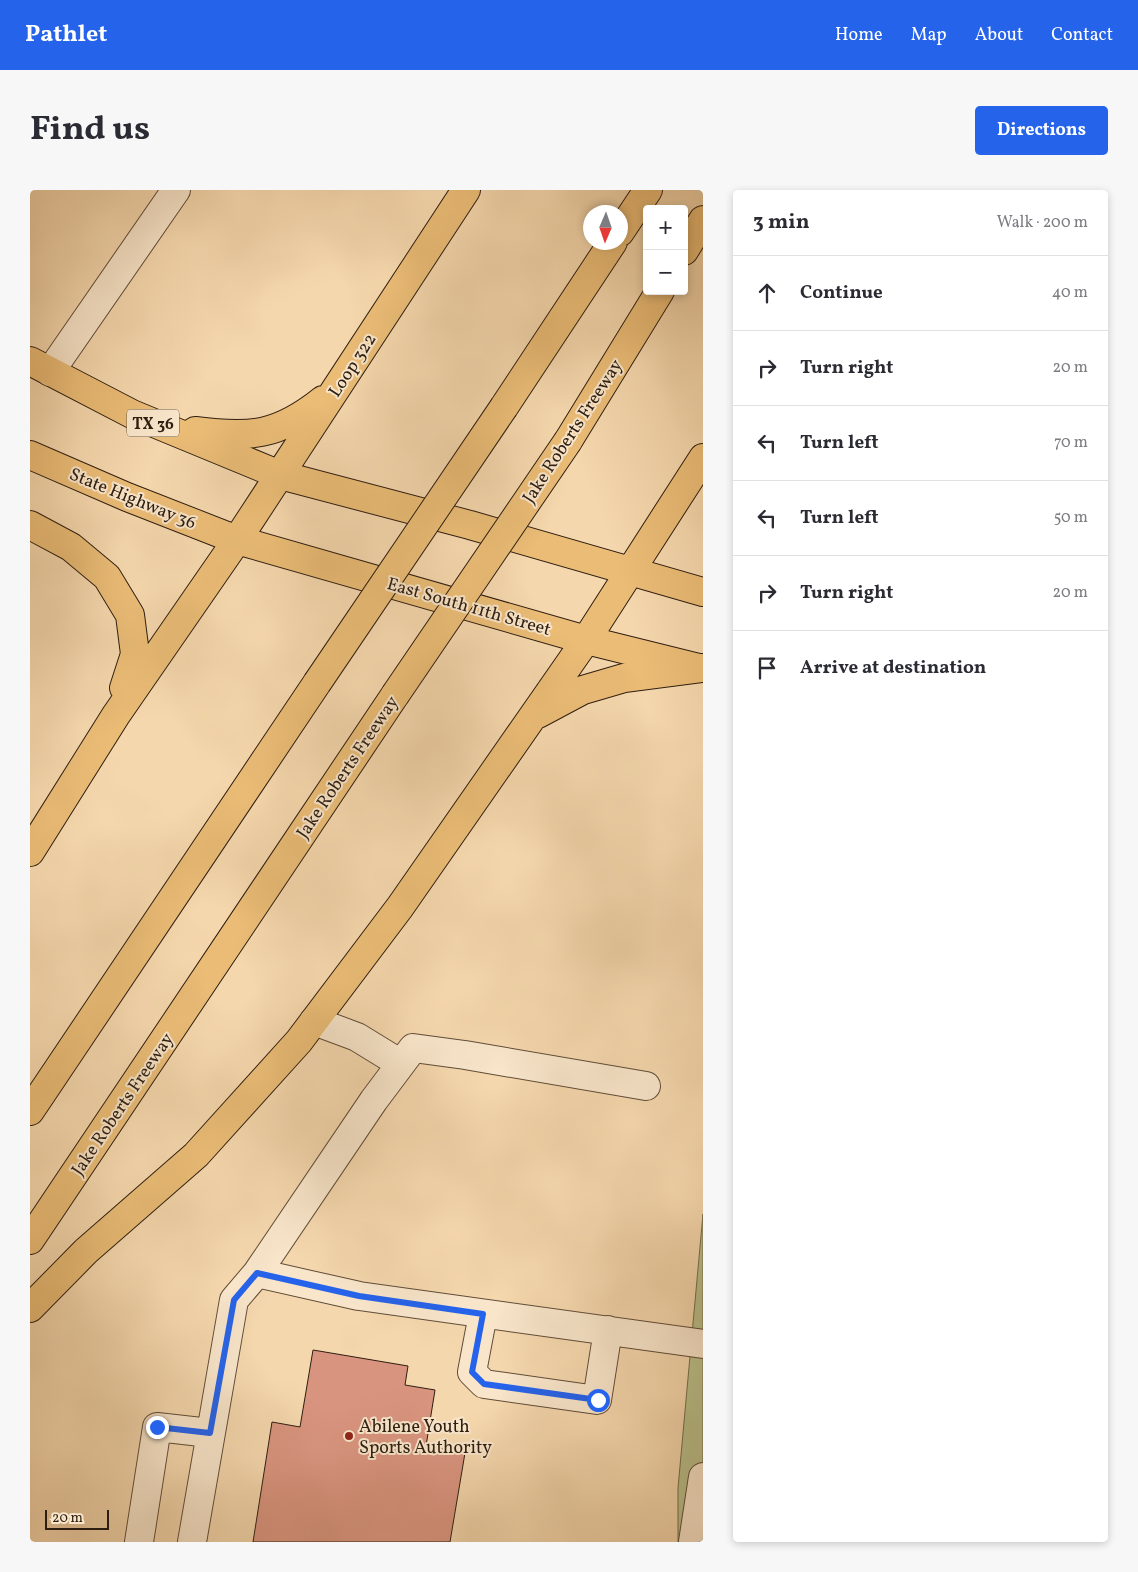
<!DOCTYPE html>
<html lang="en">
<head>
<meta charset="utf-8">
<style>
  body { margin:0; font-family:Vollkorn,serif; background:#f7f7f7; color:#2b2b33 }
  .controls { position:absolute; right:15px; top:15px; display:grid; overflow:hidden; border-radius:5px; box-shadow:0 2px 8px #0003 }
  .controls button { width:45px; height:45px; display:grid; place-items:center; padding:0; border:0; border-bottom:1px solid #e1e1e2; background:#fff; color:#2b2b33; font:25px sans-serif }
  .compass { position:absolute; left:553px; top:15px; width:45px; height:45px; border-radius:50%; background:#fff; box-shadow:0 2px 8px #0003; rotate:182deg }
  .scale { position:absolute; left:15px; bottom:12px; width:64px; box-sizing:border-box; padding-left:5px; border:2px solid #2e1e11; border-top:0; font-size:14px; line-height:18px; white-space:nowrap; color:#2e1e11; -webkit-text-stroke:4px #f8e5ca; paint-order:stroke }
  .stop { position:absolute; width:15px; height:15px; margin:-11px; border:4px solid #2563eb; border-radius:50%; background:#fff }
  .stop.end { background:#2563eb; border-color:#fff; box-shadow:0 1px 5px #0008 }
  .list { margin:0; padding:0; list-style:none }
  h2 { display:flex; justify-content:space-between; align-items:center; height:65px; margin:0; padding:0 20px; font-size:21px }
  h2 small { font-size:16px; font-weight:400; color:#7c7c81 }
  .list li { display:grid; grid-template-columns:32px 1fr auto; gap:15px; align-items:center; box-sizing:border-box; height:75px; padding:0 20px; border-top:1px solid #e1e1e2 }
  .list b { display:block; font-size:19px; white-space:nowrap }
  .list em { font-size:16px; font-style:normal; color:#7c7c81 }
  .icon { flex:none; width:28px; height:28px; fill:none; stroke:currentColor; stroke-width:2; stroke-linecap:round; stroke-linejoin:round }
  .map { position:relative; flex:none; width:673px; height:1352px; overflow:hidden; border-radius:5px }
  header { display:flex; align-items:center; gap:30px; box-sizing:border-box; height:70px; padding:0 25px; background:#2563eb; color:#fff }
  header strong { font-size:24px }
  nav { display:flex; gap:28px; margin-inline-start:auto; font-size:18px }
  .intro { display:flex; align-items:center; justify-content:space-between; box-sizing:border-box; height:120px; padding:0 30px }
  h1 { margin:0; font-size:35px }
  .button { padding:12px 22px; border-radius:5px; background:#2563eb; color:#fff; font-size:18px; font-weight:700 }
  main { display:flex; gap:30px; padding:0 30px }
  aside { flex:1; background:#fff; border-radius:5px; box-shadow:0 2px 8px #0003 }
  .map>svg:first-child { display:block }
</style>
</head>
<body>
<header>
<strong>Pathlet</strong>
<nav><a>Home</a><a>Map</a><a>About</a><a>Contact</a></nav>
</header>
<div class="intro"><h1>Find us</h1><a class="button">Directions</a></div>
<main>
<div class="map">
<svg width="673" height="1352" viewBox="0 0 673 1352">
  <rect width="100%" height="100%" fill="#f5d7ad"/>
  <filter id="stains"><feTurbulence type="fractalNoise" baseFrequency=".004" numOctaves="4"/><feColorMatrix values="0 0 0 0 .2 0 0 0 0 .09 0 0 0 0 .02 0 0 0 .5 -.17"/></filter>
  <radialGradient id="worn" r=".72"><stop offset=".6" stop-color="#630" stop-opacity="0"/><stop offset="1" stop-color="#630" stop-opacity=".3"/></radialGradient>
  <path fill="#b9bf8b" stroke="#746e4e" d="M 673,1024 L 673,1352 L 648,1352 L 648,1298 Z"/>
  <path fill="#d9947f" stroke="#2e1e11" d="M 283,1160 L 378,1176 L 375,1195 L 405,1200 L 396,1256 L 435,1263 L 420,1352 L 223,1352 L 242,1232 L 270,1237 Z"/>
  <g fill="none" stroke-linecap="round" stroke-linejoin="round">
    <g stroke="#604c38" stroke-width="30">
      <path id="minor" d="M 20,182 L 146,0
        M 284,831 L 327,847 L 371,874
        M 616,896 L 435,865 L 383,858 L 344,910 L 227,1083 L 329,1106 L 673,1154
        M 453,1124 L 442,1182 L 454,1194 L 567,1210 L 578,1140
        M 109,1352 L 127,1237 L 180,1243
        M 162,1352 L 204,1110 L 227,1083
        M 663,1352 L 673,1287"/>
    </g>
    <g stroke="#2e1e11" stroke-width="30">
      <path id="major" d="M 0,171 L 102,224 L 250,285 L 440,335 L 673,402
        M 165,241 C 221,248 248,246 293,210
        M 0,265 L 97,307 L 207,350 L 556,450 L 669,478
        M 207,350 L 436,0
        M 556,450 L 673,268"/>
    </g>
    <g stroke="#2e1e11" stroke-width="30">
      <path id="highway" d="M 590,42 L 618,0
        M 654,61 L 673,30
        M 474,217 L 583,52
        M 538,251 L 630,101
        M 0,335 L 41,357 L 77,387 L 100,425 L 105,464 L 94,498
        M 508,524 L 553,500 L 594,488 L 671,478
        M 0,662 L 86,525 L 207,350
        M 0,921 L 287,493
        M 0,1050 L 365,505
        M 0,1118 L 56,1061 L 166,965 L 269,851 L 370,717 L 556,450"/>
    </g>
    <use href="#minor" stroke="#f8e5ca" stroke-width="28"/>
    <use href="#major" stroke="#eabc76" stroke-width="28"/>
    <use href="#highway" stroke="#eabc76" stroke-width="28"/>
    <g stroke="#2e1e11" stroke-width="30" stroke-linecap="butt">
      <path id="highway-bridge" d="M 287,493 L 474,217
        M 365,505 L 538,251"/>
    </g>
    <use href="#highway-bridge" stroke="#eabc76" stroke-width="28"/>
  </g>
  <g fill="none" stroke-linecap="round" stroke-linejoin="round">
    <path stroke="#2563eb" stroke-width="6" d="M 127,1237 L 180,1243 L 204,1110 L 227,1083 L 329,1106 L 453,1124 L 442,1182 L 454,1194 L 568,1210"/>
  </g>
  <circle fill="#8f2418" stroke="#f8e5ca" stroke-width="2" cx="319" cy="1246" r="5"/>
  <g text-anchor="middle" stroke-width="4" stroke-linejoin="round" paint-order="stroke">
    <rect fill="#f8e5ca" stroke="#6b5a48" stroke-width="1" x="97" y="219.5" width="52" height="27" rx="4"/>
    <g font-size="16" font-weight="bold" fill="#2e1e11">
      <text x="123" y="239">TX 36</text>
    </g>
    <g font-size="18" fill="#2e1e11" stroke="#f8e5ca">
      <text transform="translate(322 175) rotate(-57)" y="6">Loop 322</text>
      <text transform="translate(542 241) rotate(-57)" y="6">Jake Roberts Freeway</text>
      <text transform="translate(103 308) rotate(22)" y="6">State Highway 36</text>
      <text transform="translate(439 416) rotate(16)" y="6">East South 11th Street</text>
      <text transform="translate(317 577) rotate(-56)" y="6">Jake Roberts Freeway</text>
      <text transform="translate(92 914) rotate(-56)" y="6">Jake Roberts Freeway</text>
    </g>
    <g font-size="18" fill="#2e1e11" stroke="#f8e5ca" text-anchor="start">
      <text x="329" y="1242">Abilene Youth<tspan x="329" dy="21">Sports Authority</tspan></text>
    </g>
  </g>
  <rect width="100%" height="100%" filter="url(#stains)"/>
  <rect width="100%" height="100%" fill="url(#worn)"/>
</svg>
<div class="controls">
<button>+</button>
<button>−</button>
</div>
<svg class="compass" viewBox="-18 -18 36 36"><path d="M0-13l5 13h-10z" fill="#e53935"/><path d="M0 13l5-13h-10z" fill="#7c7c81"/></svg>
<div class="scale">20 m</div>
<div class="stop" style="left:568px;top:1210px"></div>
<div class="stop end" style="left:127px;top:1237px"></div>
</div>
<aside>
<h2>3 min<small>Walk · 200 m</small></h2>
<ul class="list">
<li><svg class="icon" aria-label="ahead" viewBox="0 0 24 24"><path d="M12 20V5M6 11l6-6 6 6"/></svg><div><b>Continue</b></div><em>40 m</em></li>
<li><svg class="icon" aria-label="right" viewBox="0 0 24 24"><path d="M7 20v-9h11M14 6l5 5-5 5"/></svg><div><b>Turn right</b></div><em>20 m</em></li>
<li><svg class="icon" aria-label="left" viewBox="0 0 24 24"><path d="M17 20v-9H6M10 6l-5 5 5 5"/></svg><div><b>Turn left</b></div><em>70 m</em></li>
<li><svg class="icon" aria-label="left" viewBox="0 0 24 24"><path d="M17 20v-9H6M10 6l-5 5 5 5"/></svg><div><b>Turn left</b></div><em>50 m</em></li>
<li><svg class="icon" aria-label="right" viewBox="0 0 24 24"><path d="M7 20v-9h11M14 6l5 5-5 5"/></svg><div><b>Turn right</b></div><em>20 m</em></li>
<li><svg class="icon" aria-label="arrive" viewBox="0 0 24 24"><path d="M6 21V4h12l-3 4 3 4H6"/></svg><div><b>Arrive at destination</b></div></li>
</ul>
</aside>
</main>
</body>
</html>
